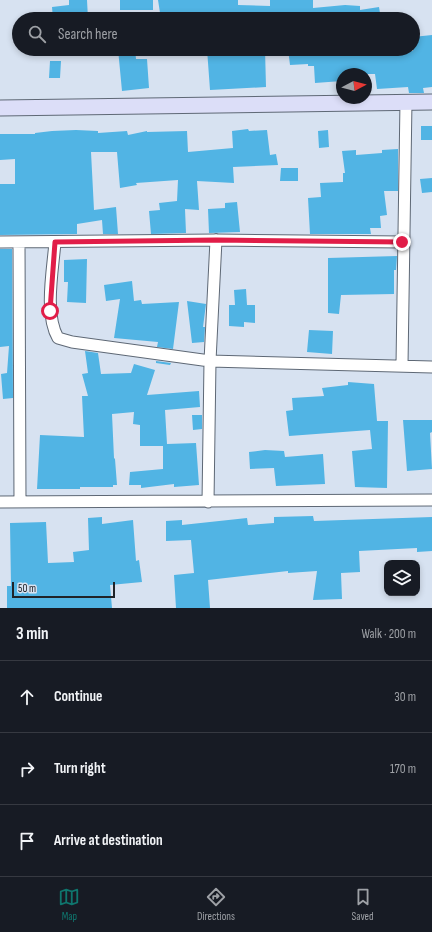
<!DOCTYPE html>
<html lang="en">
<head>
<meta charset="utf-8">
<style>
  body { margin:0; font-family:"Sofia Sans Condensed",sans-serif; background:#20242c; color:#f1f3f6 }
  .controls { position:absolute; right:12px; bottom:12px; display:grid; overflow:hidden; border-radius:8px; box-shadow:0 2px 6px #0003 }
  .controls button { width:36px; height:36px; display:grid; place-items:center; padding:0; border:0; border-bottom:1px solid #363941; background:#171b24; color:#f1f3f6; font:20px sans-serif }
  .compass { position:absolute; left:336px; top:68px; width:36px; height:36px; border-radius:50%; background:#171b24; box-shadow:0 2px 6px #0003; rotate:83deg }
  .scale { position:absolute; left:12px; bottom:10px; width:103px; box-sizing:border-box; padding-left:4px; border:2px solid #202429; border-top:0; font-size:11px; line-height:14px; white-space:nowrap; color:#202429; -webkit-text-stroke:3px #d7e2f1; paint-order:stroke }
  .stop { position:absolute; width:12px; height:12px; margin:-9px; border:3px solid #e11d48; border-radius:50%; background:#fff }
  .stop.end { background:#e11d48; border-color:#fff; box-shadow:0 1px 4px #0008 }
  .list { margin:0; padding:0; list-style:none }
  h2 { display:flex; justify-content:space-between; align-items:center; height:52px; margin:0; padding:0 16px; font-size:17px }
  h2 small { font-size:13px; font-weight:400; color:#9ea1a6 }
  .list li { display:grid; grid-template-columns:26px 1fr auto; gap:12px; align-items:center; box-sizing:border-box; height:72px; padding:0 16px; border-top:1px solid #363941 }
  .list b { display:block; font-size:15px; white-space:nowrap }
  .list em { font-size:13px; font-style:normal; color:#9ea1a6 }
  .icon { flex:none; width:22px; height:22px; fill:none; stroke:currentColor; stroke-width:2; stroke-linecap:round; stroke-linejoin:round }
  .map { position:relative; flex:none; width:432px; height:608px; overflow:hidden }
  .search { position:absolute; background:#171b24; box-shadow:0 2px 6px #0003; left:12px; right:12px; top:12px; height:44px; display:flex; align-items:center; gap:10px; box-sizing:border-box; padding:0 14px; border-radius:22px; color:#9ea1a6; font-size:15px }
  .sheet { height:268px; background:#171b24 }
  nav { display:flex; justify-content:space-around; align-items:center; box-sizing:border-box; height:56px; border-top:1px solid #363941; background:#171b24; font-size:11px; color:#9ea1a6 }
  nav a { display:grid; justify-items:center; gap:2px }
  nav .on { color:#0f766e }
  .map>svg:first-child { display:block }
</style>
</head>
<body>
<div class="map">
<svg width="432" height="608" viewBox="0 0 432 608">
  <rect width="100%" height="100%" fill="#d7e2f1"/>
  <path fill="#51b4e4" d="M 69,0 L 87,0 L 88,19 L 53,19 L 52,7 L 69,5 Z
    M 120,0 L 153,0 L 153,10 L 120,10 Z
    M 158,0 L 238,0 L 238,5 L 270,6 L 270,0 L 313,0 L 313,8 L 345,5 L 360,6 L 360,10 L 379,7 L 381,19 L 161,19 Z
    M 432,35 L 432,87 L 423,88 L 424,93 L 409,93 L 408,87 L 377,89 L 375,74 L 342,74 L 342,81 L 315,83 L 314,66 L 308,66 L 308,64 L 290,65 L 288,49 L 385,49 L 385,52 L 413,51 L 413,37 Z
    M 118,49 L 135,49 L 136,59 L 147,59 L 149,88 L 122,91 Z
    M 207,49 L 265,49 L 266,87 L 210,90 Z
    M 50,61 L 61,61 L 60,78 L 49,78 Z
    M 421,126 L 432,126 L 432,140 L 421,140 Z
    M 248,129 L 249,131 L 267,130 L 270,155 L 276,154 L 278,165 L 233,167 L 234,183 L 197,181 L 199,210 L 185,209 L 186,233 L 151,234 L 149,211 L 160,210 L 159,203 L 177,201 L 178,180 L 136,183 L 137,185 L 120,188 L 117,152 L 91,152 L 94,210 L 116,207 L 118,234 L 103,234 L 102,220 L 77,224 L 77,234 L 0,235 L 0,184 L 15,184 L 15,159 L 0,160 L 0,134 L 35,134 L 35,133 L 52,131 L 76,130 L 98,131 L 98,133 L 127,131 L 128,135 L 147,131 L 147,132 L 187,131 L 188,152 L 233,148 L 232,131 Z
    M 328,130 L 329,147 L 319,148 L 318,131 Z
    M 398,149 L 398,191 L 384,191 L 387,215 L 380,216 L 381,228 L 370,228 L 371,234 L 310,234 L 308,198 L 321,197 L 320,183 L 343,182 L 343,173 L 345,173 L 342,151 L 356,150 L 356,155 L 382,153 L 382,150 Z
    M 281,168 L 298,168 L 298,181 L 280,181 Z
    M 432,178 L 432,192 L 422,193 L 420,179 Z
    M 237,202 L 240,232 L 209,233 L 208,209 L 225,208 L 225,203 Z
    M 0,249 L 12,249 L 13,398 L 3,399 L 1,374 L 7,373 L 9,346 L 0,347 Z
    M 397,256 L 396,270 L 394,270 L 394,294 L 341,295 L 339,314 L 328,313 L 328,258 Z
    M 87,259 L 86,303 L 67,302 L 68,282 L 64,282 L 64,260 Z
    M 132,281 L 134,301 L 141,300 L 142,304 L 179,302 L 173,349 L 157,347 L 158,342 L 114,338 L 120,299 L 106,301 L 104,285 Z
    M 246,289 L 247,305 L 255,305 L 255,323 L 244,322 L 244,327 L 229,326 L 229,305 L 235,305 L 234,290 Z
    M 187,301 L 206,304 L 203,327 L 205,327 L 204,342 L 192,343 Z
    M 309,330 L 333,331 L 332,354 L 307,352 Z
    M 85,351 L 98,353 L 101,374 L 131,373 L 134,364 L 155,370 L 147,395 L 199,391 L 200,407 L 165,410 L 167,444 L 196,443 L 199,485 L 174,487 L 174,484 L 141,488 L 141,485 L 129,485 L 130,472 L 163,469 L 163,446 L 140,446 L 140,425 L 133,424 L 134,412 L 112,414 L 114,458 L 115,459 L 117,485 L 113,485 L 113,487 L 80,487 L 80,489 L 37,489 L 40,435 L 84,437 L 82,396 L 88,396 L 82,374 L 88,373 Z
    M 156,361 L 171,363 L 170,365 L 156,363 Z
    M 348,382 L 374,384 L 377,421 L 388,421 L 387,488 L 355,487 L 352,451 L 372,449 L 370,430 L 289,436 L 286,411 L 293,410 L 292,398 L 324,396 L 322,388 L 348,385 Z
    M 192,415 L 202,415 L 202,429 L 193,430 Z
    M 403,420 L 432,420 L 432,432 L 430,433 L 432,469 L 407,471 Z
    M 265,450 L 284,451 L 285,457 L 323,454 L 325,484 L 276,486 L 274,468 L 250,469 L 249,452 Z
    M 313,516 L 314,521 L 432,517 L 432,551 L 417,552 L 417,548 L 359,551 L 360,572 L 341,573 L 342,599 L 313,600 L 317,571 L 288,573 L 288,571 L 208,580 L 210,608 L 176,608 L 174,575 L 194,573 L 191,540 L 166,541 L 166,521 L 182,520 L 182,525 L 247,518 L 248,525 L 274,523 L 274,517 Z
    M 102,517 L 102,524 L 133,520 L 136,561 L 139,560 L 142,582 L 110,585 L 112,608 L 7,608 L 7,586 L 11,586 L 10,523 L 46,522 L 48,563 L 74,562 L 73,552 L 89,550 L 88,518 Z"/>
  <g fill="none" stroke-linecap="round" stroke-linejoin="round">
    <g stroke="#5e6875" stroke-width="13">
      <path id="street" d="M 0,242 L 216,240 L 402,242
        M 19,242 L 20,502
        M 55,242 C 53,269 44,314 58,338 L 72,342 L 210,361 L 432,367
        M 402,365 L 406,101
        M 0,502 L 432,500
        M 208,502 L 210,361 L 216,240"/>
    </g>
    <g stroke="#5e6875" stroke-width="17">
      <path id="secondary" d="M 0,108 L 432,102"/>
    </g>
    <use href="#street" stroke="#fff" stroke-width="11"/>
    <use href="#secondary" stroke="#dcdef8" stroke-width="15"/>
  </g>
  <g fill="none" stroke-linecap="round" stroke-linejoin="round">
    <path stroke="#e11d48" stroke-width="5" d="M 50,311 L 55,242 L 216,240 L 402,242"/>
  </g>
</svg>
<div class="controls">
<button><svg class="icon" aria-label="layers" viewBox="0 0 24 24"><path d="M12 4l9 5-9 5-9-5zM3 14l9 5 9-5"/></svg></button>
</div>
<svg class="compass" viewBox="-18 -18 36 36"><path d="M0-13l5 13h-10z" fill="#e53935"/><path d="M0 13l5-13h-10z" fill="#9ea1a6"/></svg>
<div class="scale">50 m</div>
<div class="stop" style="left:50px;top:311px"></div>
<div class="stop end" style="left:402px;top:242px"></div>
<div class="search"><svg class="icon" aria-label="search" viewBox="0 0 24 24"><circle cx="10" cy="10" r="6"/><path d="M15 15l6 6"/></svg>Search here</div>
</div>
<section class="sheet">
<h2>3 min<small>Walk · 200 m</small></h2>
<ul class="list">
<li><svg class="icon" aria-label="ahead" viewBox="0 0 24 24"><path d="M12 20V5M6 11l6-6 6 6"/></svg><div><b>Continue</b></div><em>30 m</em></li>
<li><svg class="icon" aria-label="right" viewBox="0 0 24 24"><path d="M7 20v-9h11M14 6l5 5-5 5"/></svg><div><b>Turn right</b></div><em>170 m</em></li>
<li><svg class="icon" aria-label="arrive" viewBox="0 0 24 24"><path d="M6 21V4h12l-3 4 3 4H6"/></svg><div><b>Arrive at destination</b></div></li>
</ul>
</section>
<nav>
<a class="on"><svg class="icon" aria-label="map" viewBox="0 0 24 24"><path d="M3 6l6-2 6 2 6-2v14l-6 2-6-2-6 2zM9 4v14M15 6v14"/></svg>Map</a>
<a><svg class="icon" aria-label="directions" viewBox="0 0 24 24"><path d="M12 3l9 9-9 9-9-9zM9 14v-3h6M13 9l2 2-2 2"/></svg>Directions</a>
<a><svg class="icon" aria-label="saved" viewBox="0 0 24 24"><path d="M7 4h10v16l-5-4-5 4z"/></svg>Saved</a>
</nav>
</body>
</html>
